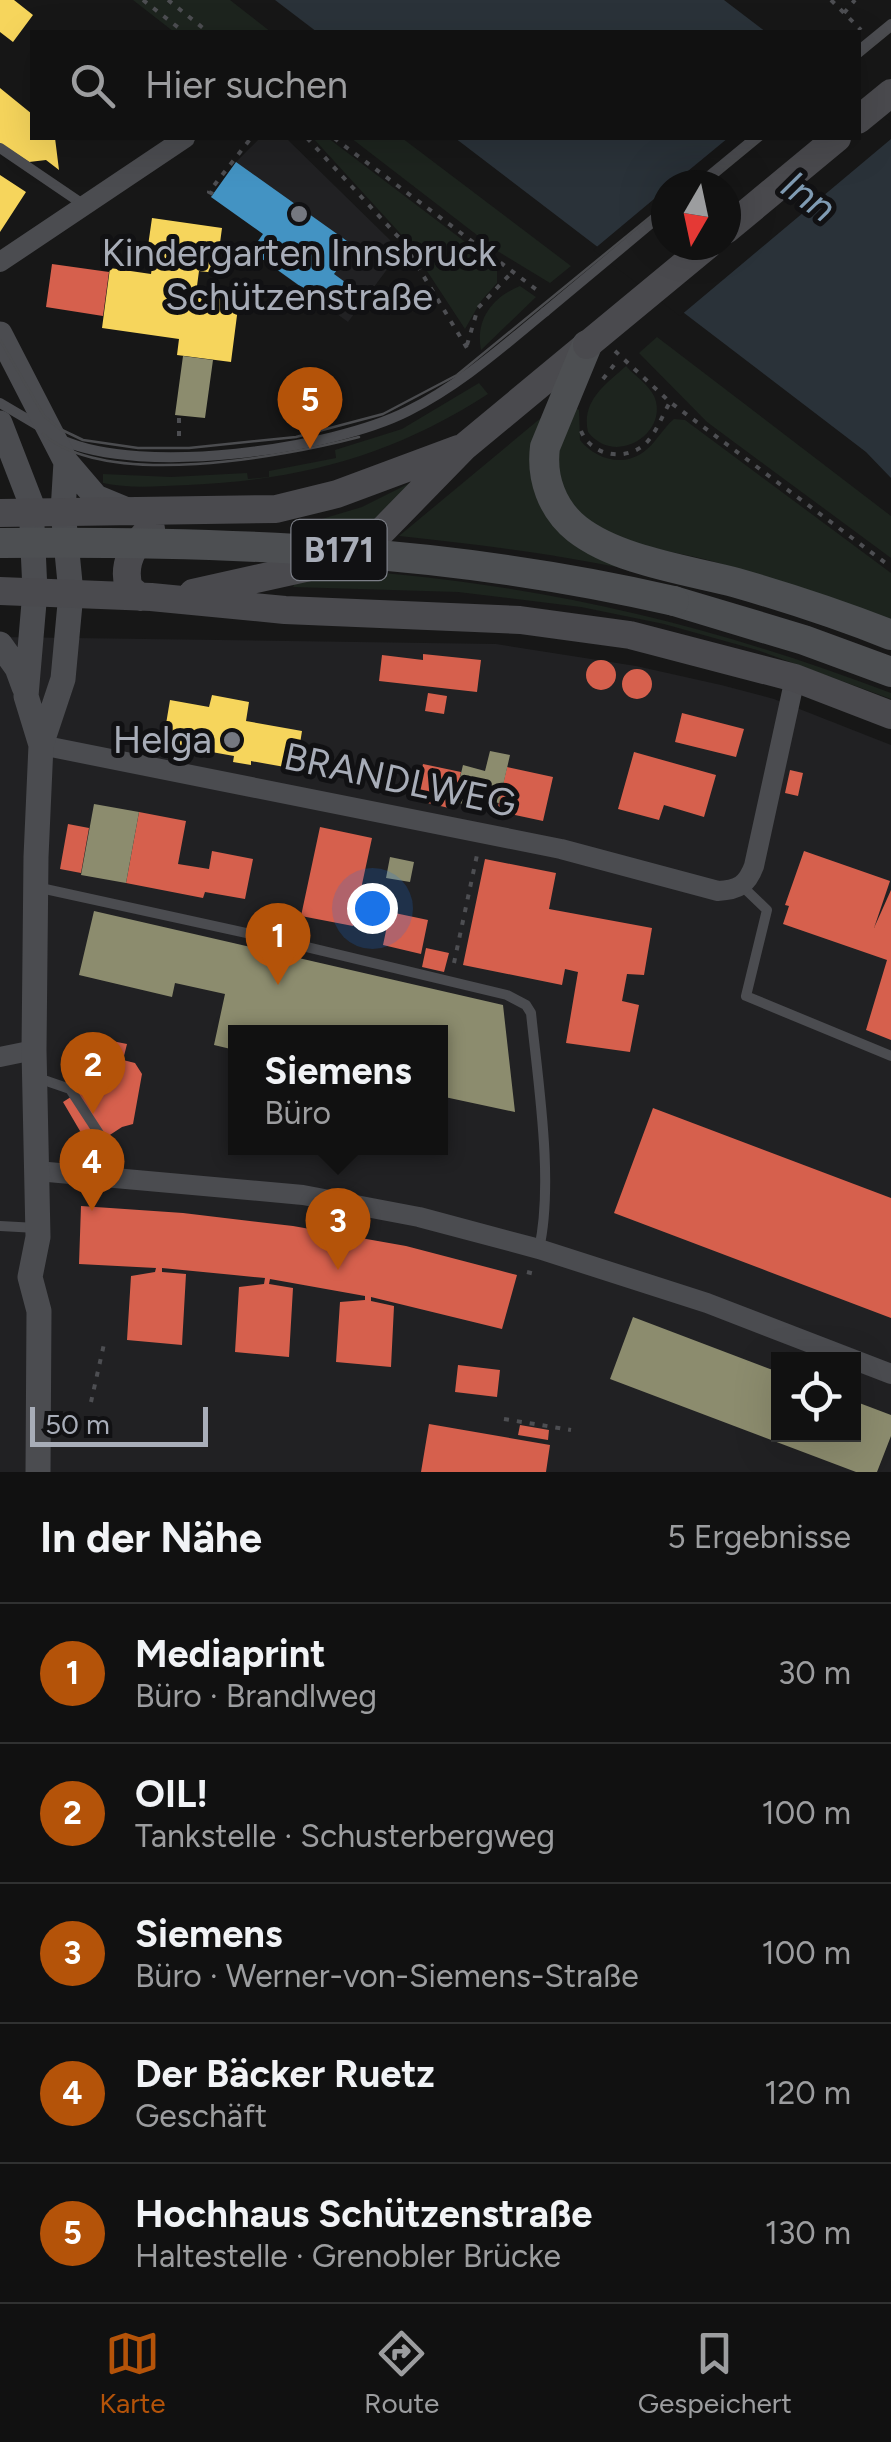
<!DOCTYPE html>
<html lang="de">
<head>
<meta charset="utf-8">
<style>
  body { margin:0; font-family:Figtree,sans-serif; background:#1a1a1a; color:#f1f3f6 }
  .controls { position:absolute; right:30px; bottom:30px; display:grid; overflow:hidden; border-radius:0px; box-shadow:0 10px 40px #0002 }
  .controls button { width:90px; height:90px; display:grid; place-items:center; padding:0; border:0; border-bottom:2px solid #303131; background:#111; color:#f1f3f6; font:50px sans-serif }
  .compass { position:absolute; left:651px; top:170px; width:90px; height:90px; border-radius:50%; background:#111; box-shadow:0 10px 40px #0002; rotate:189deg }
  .scale { position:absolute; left:30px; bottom:25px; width:178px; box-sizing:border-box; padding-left:10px; border:5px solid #a8adb8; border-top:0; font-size:28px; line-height:35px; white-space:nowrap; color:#a8adb8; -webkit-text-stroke:8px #111113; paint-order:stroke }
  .you { position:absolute; left:372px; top:908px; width:35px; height:35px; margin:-25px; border:8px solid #fff; border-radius:50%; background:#1a73e8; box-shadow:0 0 0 15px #1a73e833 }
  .badge { display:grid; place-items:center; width:65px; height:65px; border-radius:50%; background:#b45309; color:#fff; font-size:32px; font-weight:700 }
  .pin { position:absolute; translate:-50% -82px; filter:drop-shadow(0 2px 5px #0008) }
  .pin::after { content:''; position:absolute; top:52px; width:35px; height:30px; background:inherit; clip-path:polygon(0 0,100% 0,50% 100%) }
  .popup { position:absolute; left:228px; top:1025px; width:220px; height:130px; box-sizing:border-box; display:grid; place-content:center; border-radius:0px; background:#111; filter:drop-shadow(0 2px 8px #0005); font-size:32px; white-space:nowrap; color:#9c9d9f }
  .popup b { font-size:38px; color:#f1f3f6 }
  .popup::after { content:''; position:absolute; left:50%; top:100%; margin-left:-20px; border:20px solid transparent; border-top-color:#111 }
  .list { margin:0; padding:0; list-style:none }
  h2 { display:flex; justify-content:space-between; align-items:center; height:130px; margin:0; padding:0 40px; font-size:42px }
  h2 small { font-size:32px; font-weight:400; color:#9c9d9f }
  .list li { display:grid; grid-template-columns:65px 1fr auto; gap:30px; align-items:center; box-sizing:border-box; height:140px; padding:0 40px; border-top:2px solid #303131 }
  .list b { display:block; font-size:38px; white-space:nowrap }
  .list p { margin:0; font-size:32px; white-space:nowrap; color:#9c9d9f }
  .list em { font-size:32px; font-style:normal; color:#9c9d9f }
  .icon { flex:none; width:55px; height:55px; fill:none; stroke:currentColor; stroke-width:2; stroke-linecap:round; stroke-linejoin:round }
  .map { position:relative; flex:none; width:891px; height:1472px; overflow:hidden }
  .search { position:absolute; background:#111; box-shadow:0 10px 40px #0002; left:30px; right:30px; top:30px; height:110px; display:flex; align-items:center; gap:25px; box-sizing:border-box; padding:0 35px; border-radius:0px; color:#9c9d9f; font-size:38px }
  .sheet { height:830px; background:#111 }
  nav { display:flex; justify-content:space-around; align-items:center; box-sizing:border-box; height:140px; border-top:2px solid #303131; background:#111; font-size:28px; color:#9c9d9f }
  nav a { display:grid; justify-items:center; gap:5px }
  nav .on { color:#b45309 }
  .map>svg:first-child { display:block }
</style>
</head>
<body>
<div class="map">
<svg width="891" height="1472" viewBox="0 0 891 1472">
  <rect width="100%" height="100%" fill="#171717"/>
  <path fill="#212123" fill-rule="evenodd" d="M 260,138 L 288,140 L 390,240 L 394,250 L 391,264 L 348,322 L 251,251 L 263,234 L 211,197 L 236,162 Z
    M 0,637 L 496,644 L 636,666 L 721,685 L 774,699 L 891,745 L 891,1472 L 0,1472 ZM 235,1032 L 440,1032 L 440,1148 L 235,1148 ZM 778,1360 L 854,1360 L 854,1434 L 778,1434 Z"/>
  <path fill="#1d241e" d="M 133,0 L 230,0 L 271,32 L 174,32 Z
    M 313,138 L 328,138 L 497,266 L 497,283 L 481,301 L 465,329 L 408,242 Z
    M 351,138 L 402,138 L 571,266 L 550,283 L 499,252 Z
    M 520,286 L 536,297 L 481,350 C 475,319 493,297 520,286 Z
    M 657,337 L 891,516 L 891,558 L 707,422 L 639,353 Z
    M 626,366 C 634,375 649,385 654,396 C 670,432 616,468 588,432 C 581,401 605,385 626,366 Z
    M 479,383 L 488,394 C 392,456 301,480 188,485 C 159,486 130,489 103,483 L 103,474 L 171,477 L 247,473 L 248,479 L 269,477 L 269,471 L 336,458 L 335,450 L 402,429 Z
    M 575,407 L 579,410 L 580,440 C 596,460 625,468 646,450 C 657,441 663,428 674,419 L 685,420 L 891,573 L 891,621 C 833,600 774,579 715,562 C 666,548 610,547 573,508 C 546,479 560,437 575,407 Z
    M 542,417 L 554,519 L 891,646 L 891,650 C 822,624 751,600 679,581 C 588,558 493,546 399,536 Z
    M 414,481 L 420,482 L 360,532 L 295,527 L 362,507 Z
    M 343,570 C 537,583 710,624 891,693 L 891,699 L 757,650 L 664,624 L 581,607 L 458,592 L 293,587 L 295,583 Z"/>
  <path fill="#2a3239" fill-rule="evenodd" d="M 275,0 L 724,0 L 766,32 L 317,32 Z
    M 891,129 L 891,478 L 866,452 L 455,138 L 858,138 ZM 666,185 L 726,185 L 726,245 L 666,245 Z"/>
  <path fill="#171717" d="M 858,99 L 891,122 L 891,139 L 680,316 L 593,250 L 666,189 L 666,245 L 726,245 L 726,185 L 671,185 L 728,138 L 858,138 Z"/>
  <path fill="#f6d55c" d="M 0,0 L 14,0 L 33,15 L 13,42 L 0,32 Z
    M 0,88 L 32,114 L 32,138 L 55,138 L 59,170 L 46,160 L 29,162 L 0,143 Z
    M 0,175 L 26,192 L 0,232 Z
    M 152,218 L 222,228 L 216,273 L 199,271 L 197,286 L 240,292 L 231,362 L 177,355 L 179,339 L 102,328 L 110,268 L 151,274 L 153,261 L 146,260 Z
    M 212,695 L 249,702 L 246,721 L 302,731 L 296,769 L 251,761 L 251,765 L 233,762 L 234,756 L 206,751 L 205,756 L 162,748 L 170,700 L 209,707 Z"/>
  <path fill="#d6604d" d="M 52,264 L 109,272 L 103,316 L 46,307 Z
    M 423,654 L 481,660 L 477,692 L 379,681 L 382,655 L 423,660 Z
    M586 675a15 15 0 1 1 30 0a15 15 0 1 1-30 0Z
    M622 684a15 15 0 1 1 30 0a15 15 0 1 1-30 0Z
    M 428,693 L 447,696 L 444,714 L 425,711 Z
    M 682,713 L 744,729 L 736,757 L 675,742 Z
    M 634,752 L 716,775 L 704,817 L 664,805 L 659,820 L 618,809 Z
    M 423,764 L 461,772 L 453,809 L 415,800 Z
    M 507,767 L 553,777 L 543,821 L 497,811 Z
    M 790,770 L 803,773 L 798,796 L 785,793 Z
    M 139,812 L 186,821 L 178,864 L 209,869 L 212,851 L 253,859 L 245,899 L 205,892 L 203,898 L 126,883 Z
    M 68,824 L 89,828 L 81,873 L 60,869 Z
    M 320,827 L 372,838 L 353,926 L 301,916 Z
    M 804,851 L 890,881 L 874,928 L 891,890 L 891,1040 L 866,1030 L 887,960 L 783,924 L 789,906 L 785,905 Z
    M 485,859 L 556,873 L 549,909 L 652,928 L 644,975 L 627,974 L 622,1001 L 639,1005 L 630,1052 L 566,1043 L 578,972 L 565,969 L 562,985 L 463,965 Z
    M 390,912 L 428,920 L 421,954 L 383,945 Z
    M 426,948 L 449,953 L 444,972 L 422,967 Z
    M 87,1036 L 127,1044 L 123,1060 L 135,1063 L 142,1074 L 133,1124 L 122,1127 L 90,1148 L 63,1102 L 96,1081 L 80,1058 Z
    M 653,1108 L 891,1198 L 891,1318 L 614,1213 Z
    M 81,1206 L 183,1213 L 293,1226 L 406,1246 L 517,1275 L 502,1329 L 371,1297 L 371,1301 L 394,1306 L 391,1367 L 336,1362 L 340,1302 L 365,1300 L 365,1296 L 270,1279 L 269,1284 L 293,1288 L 289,1357 L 235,1352 L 239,1287 L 264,1284 L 265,1278 L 234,1275 L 162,1268 L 162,1272 L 186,1274 L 182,1345 L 127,1340 L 131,1276 L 155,1272 L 156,1268 L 79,1264 Z
    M 458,1365 L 500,1370 L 497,1397 L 455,1392 Z
    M 429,1424 L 550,1445 L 546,1472 L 421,1472 Z
    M 520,1425 L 549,1430 L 548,1440 L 518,1435 Z"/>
  <path fill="#4393c3" d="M 236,162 L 354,246 L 334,274 L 349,285 L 332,309 L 251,251 L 263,234 L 211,197 Z"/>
  <path fill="#8c8c6e" d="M 183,356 L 213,360 L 205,418 L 175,415 Z
    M 490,751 L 510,755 L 499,803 L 479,799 L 477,807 L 454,802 L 463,765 L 485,771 Z
    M 94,804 L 139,812 L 126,883 L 81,875 Z
    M 390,857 L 414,862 L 410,882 L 386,878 Z
    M 94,911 L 503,1005 L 515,1112 L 440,1096 L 440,1032 L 235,1032 L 235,1050 L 214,1045 L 225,994 L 175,983 L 172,997 L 79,975 Z
    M 633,1317 L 778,1372 L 778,1434 L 854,1434 L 854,1401 L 891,1415 L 891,1436 L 877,1472 L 856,1472 L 610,1379 Z"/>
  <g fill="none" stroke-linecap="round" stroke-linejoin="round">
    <path stroke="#4d4e52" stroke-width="4" stroke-dasharray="5 8" stroke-linecap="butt" d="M 143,0 L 184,32
      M 168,0 L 208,32
      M 831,0 L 861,30
      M 844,13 L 855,0
      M 307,138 L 403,242 L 470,353
      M 334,138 L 541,293
      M 213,194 L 209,192 L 251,138
      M 467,345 L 478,308 L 514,270
      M 615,351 L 670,402 L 891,567
      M 603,379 L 614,365
      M 179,418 L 179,438
      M 581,431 C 591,455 623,462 644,445 C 656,434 662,416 670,402
      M 454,963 L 477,855
      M 527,1272 L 535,1274
      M 91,1402 L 104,1344
      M 504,1419 L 571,1430"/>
    <path stroke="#4b4c50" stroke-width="10" d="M 0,148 L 84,205
      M 698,185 L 755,138
      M 0,403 L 39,426
      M 62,440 C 142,476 331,450 408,411 C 460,385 501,348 545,312
      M 742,886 L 767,910 L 746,996 L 891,1056
      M 36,887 L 269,938 L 507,995 L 526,1005 L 531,1013 C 538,1082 554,1182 539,1249
      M 35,1077 L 70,1089 L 111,1152 L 120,1177
      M 0,1226 L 37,1228"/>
    <path stroke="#4b4c50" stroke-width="20" d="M 0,262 L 185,138
      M 41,745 L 561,849 L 718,891 C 738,890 747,885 754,866 L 795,678
      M 0,1057 L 34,1050
      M 37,1171 L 303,1195 L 419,1217 L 539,1249 L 707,1303 L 891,1374"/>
    <path stroke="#4b4c50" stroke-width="25" d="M 0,334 L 66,462 L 63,511 L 71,593 L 63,679 L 41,745 L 36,857 L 34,1050 L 38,1237 L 30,1277 L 39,1311 L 38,1472
      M 0,423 L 31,503 L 35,591 L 26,696 L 41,745
      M 66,462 L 96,497 L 125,509
      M 0,644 L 17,668 L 24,687"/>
    <path stroke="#4a4a4e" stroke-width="28" d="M 858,120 L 891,93
      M 726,230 L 837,138
      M 0,513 L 276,509 L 337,494 L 458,449
      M 0,591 L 151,597 L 285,610 L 520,620 L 630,635 L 795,678 L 891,715
      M 193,593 L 332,562 L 381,532 L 464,447 L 587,345
      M 140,597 L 129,588 C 122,565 133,544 151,529"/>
    <path stroke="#4d4f52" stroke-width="30" d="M 587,345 L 545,447 C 541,478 552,509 577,529 C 618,561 688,570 737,583 C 789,598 841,615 891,635
      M 674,601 L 804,640 L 891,672"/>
    <path stroke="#4b4c4f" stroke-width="2.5" d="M 858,58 L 891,31
      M 706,185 L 763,138
      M 0,340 L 44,416 L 60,429 L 83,440 L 138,448 L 189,448 L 296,437 L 383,414 L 457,375 L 666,204
      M 43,434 C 107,490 283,457 359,437"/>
    <path stroke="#4b4c50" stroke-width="10" d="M 858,51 L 891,24
      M 545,312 L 666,211"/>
    <path stroke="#4a4a4e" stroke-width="28" d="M 587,345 L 708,245"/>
    <path stroke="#4d4f52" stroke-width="30" d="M 0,543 C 230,541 449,549 674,601"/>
  </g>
  <g fill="#757880" stroke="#111113" stroke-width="4">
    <circle cx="299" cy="214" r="10"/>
    <circle cx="232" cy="740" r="10"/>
  </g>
  <g text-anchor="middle" stroke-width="10" stroke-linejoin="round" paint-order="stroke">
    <rect fill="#111113" stroke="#7b7e86" stroke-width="2.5" x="291.5" y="520" width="95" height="60" rx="8"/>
    <g font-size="35" font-weight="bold" fill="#a8adb8">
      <text x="339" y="562">B171</text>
    </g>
    <g font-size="38" fill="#a8adb8" stroke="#111113">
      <text x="299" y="266">Kindergarten Innsbruck<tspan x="299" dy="44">Schützenstraße</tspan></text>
      <text x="212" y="753" text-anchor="end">Helga</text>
    </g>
    <g font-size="38" fill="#a8adb8" stroke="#111113">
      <text transform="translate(400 780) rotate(12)" y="13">BRANDLWEG</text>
    </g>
    <g font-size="40" font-style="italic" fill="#7f9bb3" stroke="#111113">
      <text transform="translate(809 196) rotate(36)" y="14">Inn</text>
    </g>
  </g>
</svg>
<div class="controls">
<button><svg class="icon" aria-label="locate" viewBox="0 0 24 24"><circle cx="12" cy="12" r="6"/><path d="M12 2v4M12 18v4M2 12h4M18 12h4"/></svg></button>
</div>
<svg class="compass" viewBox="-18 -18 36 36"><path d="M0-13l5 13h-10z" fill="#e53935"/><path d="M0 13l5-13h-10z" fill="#9c9d9f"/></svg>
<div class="scale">50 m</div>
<div class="you"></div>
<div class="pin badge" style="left:278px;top:985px">1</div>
<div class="pin badge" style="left:93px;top:1114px">2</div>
<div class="pin badge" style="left:338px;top:1270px">3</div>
<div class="popup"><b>Siemens</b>Büro</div>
<div class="pin badge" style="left:92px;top:1211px">4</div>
<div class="pin badge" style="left:310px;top:449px">5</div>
<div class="search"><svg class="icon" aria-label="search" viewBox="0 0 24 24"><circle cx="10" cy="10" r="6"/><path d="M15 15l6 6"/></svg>Hier suchen</div>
</div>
<section class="sheet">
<h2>In der Nähe<small>5 Ergebnisse</small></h2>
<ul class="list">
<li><span class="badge">1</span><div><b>Mediaprint</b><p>Büro · Brandlweg</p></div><em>30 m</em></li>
<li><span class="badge">2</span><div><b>OIL!</b><p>Tankstelle · Schusterbergweg</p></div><em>100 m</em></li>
<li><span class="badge">3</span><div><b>Siemens</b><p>Büro · Werner-von-Siemens-Straße</p></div><em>100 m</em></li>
<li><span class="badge">4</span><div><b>Der Bäcker Ruetz</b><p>Geschäft</p></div><em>120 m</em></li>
<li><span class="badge">5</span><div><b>Hochhaus Schützenstraße</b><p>Haltestelle · Grenobler Brücke</p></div><em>130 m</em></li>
</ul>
</section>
<nav>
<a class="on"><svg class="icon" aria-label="map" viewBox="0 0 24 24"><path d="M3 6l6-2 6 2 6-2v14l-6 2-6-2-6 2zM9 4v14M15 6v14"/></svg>Karte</a>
<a><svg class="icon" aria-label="directions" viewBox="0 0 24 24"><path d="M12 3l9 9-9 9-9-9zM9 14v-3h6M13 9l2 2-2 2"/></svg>Route</a>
<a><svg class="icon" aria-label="saved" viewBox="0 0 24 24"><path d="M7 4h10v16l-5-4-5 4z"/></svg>Gespeichert</a>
</nav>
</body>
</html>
